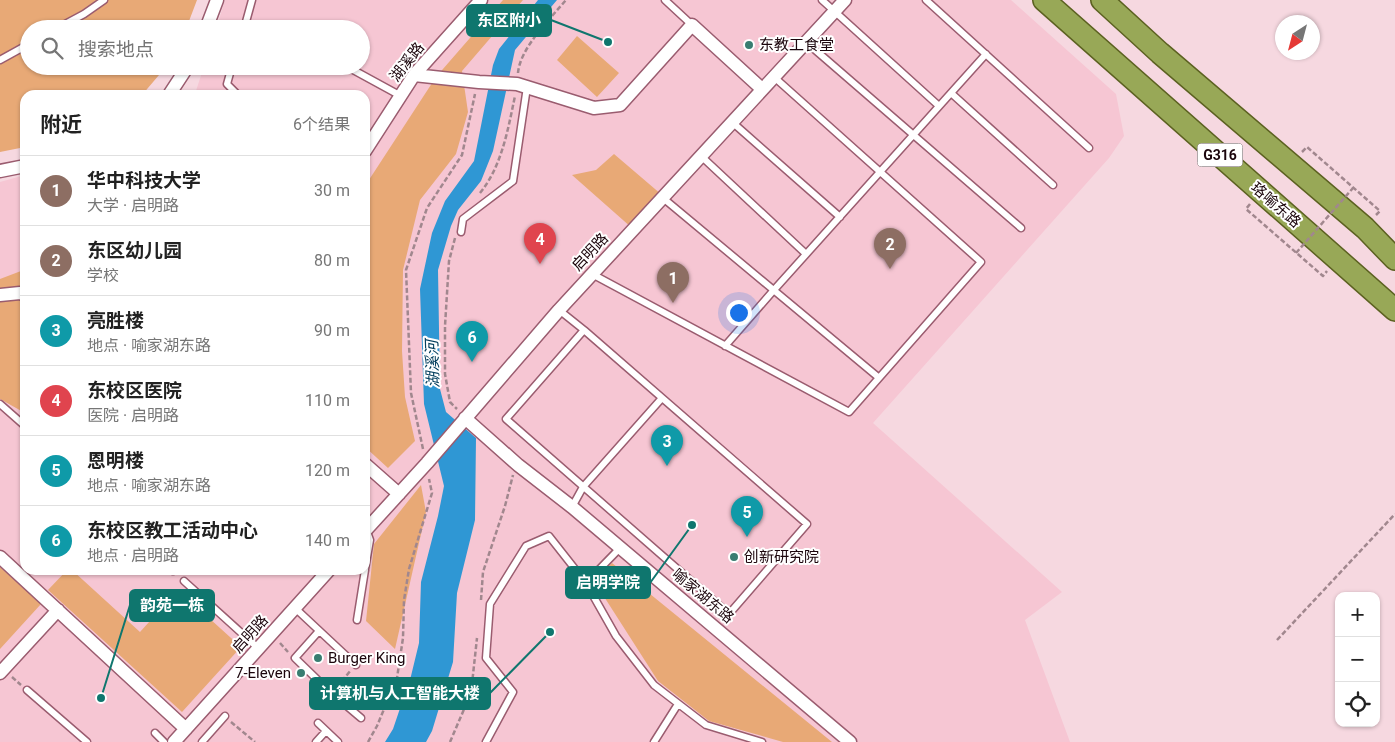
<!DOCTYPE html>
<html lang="zh">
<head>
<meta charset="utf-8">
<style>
  body { margin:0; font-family:Roboto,"Noto Sans SC",sans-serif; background:#f6f6f6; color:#222 }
  .controls { position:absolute; right:15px; bottom:15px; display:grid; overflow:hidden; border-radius:10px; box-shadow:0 1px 4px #0004 }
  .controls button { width:45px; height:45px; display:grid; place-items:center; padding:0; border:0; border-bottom:1px solid #e0e0e0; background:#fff; color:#222; font:25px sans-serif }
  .compass { position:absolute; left:1275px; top:15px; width:45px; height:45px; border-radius:50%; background:#fff; box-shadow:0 1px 4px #0004; rotate:216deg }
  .you { position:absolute; left:738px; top:312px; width:18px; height:18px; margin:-12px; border:4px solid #fff; border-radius:50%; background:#1a73e8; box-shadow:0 0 0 8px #1a73e833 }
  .badge { display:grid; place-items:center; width:32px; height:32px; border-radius:50%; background:#ea580c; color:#fff; font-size:16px; font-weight:700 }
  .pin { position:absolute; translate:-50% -41px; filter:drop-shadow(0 1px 2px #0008) }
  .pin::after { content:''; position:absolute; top:26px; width:18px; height:15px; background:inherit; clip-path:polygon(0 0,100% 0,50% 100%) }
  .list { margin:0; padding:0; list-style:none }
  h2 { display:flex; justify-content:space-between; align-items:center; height:65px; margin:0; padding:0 20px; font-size:21px }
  h2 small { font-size:16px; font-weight:400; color:#767676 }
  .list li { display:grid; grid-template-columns:32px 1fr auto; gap:15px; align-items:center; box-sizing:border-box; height:70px; padding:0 20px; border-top:1px solid #e0e0e0 }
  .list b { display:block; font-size:19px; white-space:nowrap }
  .list p { margin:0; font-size:16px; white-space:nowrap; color:#767676 }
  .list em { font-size:16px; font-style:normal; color:#767676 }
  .icon { flex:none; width:28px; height:28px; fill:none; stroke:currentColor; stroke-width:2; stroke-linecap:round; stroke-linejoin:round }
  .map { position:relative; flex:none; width:1395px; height:742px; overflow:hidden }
  .search { position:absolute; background:#fff; box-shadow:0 1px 4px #0004; left:20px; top:20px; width:350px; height:55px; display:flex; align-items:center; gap:12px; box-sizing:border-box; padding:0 18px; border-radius:28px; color:#767676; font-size:19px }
  .panel { position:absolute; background:#fff; box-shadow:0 1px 4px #0004; left:20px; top:90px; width:350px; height:485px; border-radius:15px }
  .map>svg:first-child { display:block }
</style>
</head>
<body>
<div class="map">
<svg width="1395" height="742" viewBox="0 0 1395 742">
  <rect width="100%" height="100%" fill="#f6d8e0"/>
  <path fill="#f6c6d3" d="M 225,0 L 1011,0 L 1116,94 L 1124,136 L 1109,158 L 873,423 L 1062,592 L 1025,620 L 1070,742 L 0,742 L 0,182 L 25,175 L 25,570 L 365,570 L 365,95 L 192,95 L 196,91 L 204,66 L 361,66 L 361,29 L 216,29 Z"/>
  <path fill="#e8a976" d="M 0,0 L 197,0 L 186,29 L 29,29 L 29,66 L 163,66 L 159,75 L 142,95 L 25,95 L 25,147 L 0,152 Z
    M 503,0 L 523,0 L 462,71 L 468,112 L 456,154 L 420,200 L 403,270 L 402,351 L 405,397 L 415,441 L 388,468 L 365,447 L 365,186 L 436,77 Z
    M 577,36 L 619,73 L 597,97 L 557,60 Z
    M 614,154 L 662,195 L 632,228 L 572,175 L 596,170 Z
    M 21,271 L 25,273 L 25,413 L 0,399 L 0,279 Z
    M 421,485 L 426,512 L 395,649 L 366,621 L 374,544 Z
    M 612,563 L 832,742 L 783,742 L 709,721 L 658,681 L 594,581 Z
    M 0,567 L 41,604 L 0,649 Z
    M 67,570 L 72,570 L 140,632 L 178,590 L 241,647 L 182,712 L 48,590 Z"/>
  <path fill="#2f97d4" d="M 538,0 L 557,0 L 515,50 L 493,151 L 481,181 L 458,210 L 451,226 L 438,270 L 440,389 L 446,412 L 476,438 L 475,520 L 457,593 L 453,662 L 432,731 L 426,742 L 385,742 L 393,729 L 411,676 L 419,643 L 421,582 L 438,516 L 444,486 L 424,404 L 420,289 L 432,233 L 445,201 L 474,161 L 493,65 L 499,49 Z"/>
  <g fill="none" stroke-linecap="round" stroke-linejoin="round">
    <g stroke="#9a5c6f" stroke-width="9">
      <path id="service" d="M 665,0 L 692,25
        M 822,0 L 939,106
        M 926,0 L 1089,148
        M 56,29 L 84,14 L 104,0
        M 244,29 L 252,0
        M 806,42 L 1021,228
        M 0,60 L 29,44
        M 232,66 L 227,84 L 238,95
        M 346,66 L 401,96
        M 951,93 L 1053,185
        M 732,122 L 840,217
        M 701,156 L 806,254
        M 663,198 L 878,377
        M 461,232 L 463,219 L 513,181 L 527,87
        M 592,274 L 849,412 L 981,262 L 774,77
        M 559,310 L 584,330
        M 584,330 L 807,524 L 729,614 L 506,419 Z
        M 725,346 L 773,291 L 986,54
        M 0,404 L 25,426
        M 572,507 L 583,487 L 662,398
        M 620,548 L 586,583 L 616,636 L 654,685 L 706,725 L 762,742
        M 365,569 L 370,540 L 366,529
        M 172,570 L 173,571
        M 184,581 L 258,648
        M 295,608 L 356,665
        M 357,620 L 365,570
        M 319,631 L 295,658 L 328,690 L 361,718
        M 27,690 L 87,742
        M 318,723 L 338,742
        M 155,733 L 164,742
        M 202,742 L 225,716
        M 316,742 L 326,731
        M 486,742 L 513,692 L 486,658 L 490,604 L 526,546 L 549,536 L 586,583
        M 654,742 L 678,704"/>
    </g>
    <g stroke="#9a5c6f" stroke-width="15">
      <path id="minor" d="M 206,29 L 217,0
        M 414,75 L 479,82 L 517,84 L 594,108 L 620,105 L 692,25 L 762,89
        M 169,95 L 188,66
        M 365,151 L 414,75 L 481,0
        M 0,171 L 25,166
        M 0,295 L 20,293 L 25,295
        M 465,418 L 518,465 L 572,507 L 850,742
        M 365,464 L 399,494
        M 365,531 L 427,463 L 559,310 L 845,0
        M 0,557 L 186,729
        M 0,673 L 58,610
        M 174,742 L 329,570"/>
    </g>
    <g stroke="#5c6121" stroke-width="24">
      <path id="trunk" d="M 1044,0 L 1395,310
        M 1102,0 L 1160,53 L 1365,228 L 1395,259"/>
    </g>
    <path stroke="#a1878e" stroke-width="2.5" stroke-dasharray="5 2.5" stroke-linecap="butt" d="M 518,73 C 520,48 550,19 566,0
      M 1302,152 L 1307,147 L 1380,211 L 1376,215
      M 480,193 C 502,166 508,129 515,96
      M 1250,204 L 1246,209 L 1323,276 L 1327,271
      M 455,238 L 449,261 L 445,326 L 445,374 L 450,402 L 457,409
      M 423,449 L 411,393 L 406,270 L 427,208 L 462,155 L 475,94
      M 481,600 L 483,572 L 505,506 L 513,475
      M 1277,640 L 1395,514
      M 280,643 L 288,652
      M 12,677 L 21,685
      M 337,687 L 351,670
      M 231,722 L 255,742
      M 368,742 L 377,726 L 397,678 L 403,638 L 404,600 L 409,569 L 432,493 L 429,479
      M 450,742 L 471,693 L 477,638"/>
    <use href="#service" stroke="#fff" stroke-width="6"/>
    <use href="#minor" stroke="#fff" stroke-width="12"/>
    <use href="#trunk" stroke="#98a857" stroke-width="21"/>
    <path stroke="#a1878e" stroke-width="2.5" stroke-dasharray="5 2.5" stroke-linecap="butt" d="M 1296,253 L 1353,188"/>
  </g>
  <g fill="#397d71" stroke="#fff" stroke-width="2">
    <circle cx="749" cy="45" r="5"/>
    <circle cx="734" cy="557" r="5"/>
    <circle cx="318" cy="658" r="5"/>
    <circle cx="301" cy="673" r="5"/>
  </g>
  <g text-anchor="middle" stroke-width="4" stroke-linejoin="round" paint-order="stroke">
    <rect fill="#fff" stroke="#5f5055" stroke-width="1" x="1197.5" y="143.5" width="45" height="23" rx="4"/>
    <g font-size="14" font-weight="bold" fill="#1b050c">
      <text x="1220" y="160">G316</text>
    </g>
    <g font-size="15" fill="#1b050c" stroke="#fff" text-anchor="start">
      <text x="759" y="50">东教工食堂</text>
      <text x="744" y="562">创新研究院</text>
      <text x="328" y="663">Burger King</text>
      <text x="291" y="678" text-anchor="end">7-Eleven</text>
    </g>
    <g font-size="15" fill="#1b050c" stroke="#fff">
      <text transform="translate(407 62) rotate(-52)" y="5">湖溪路</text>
      <text transform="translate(1276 205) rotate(41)" y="5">珞喻东路</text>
      <text transform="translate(590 252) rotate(-47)" y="5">启明路</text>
      <text transform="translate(703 596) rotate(40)" y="5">喻家湖东路</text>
      <text transform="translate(250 634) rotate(-48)" y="5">启明路</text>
    </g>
    <g font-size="16" font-style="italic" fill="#023d5c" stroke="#fff">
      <text transform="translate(432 364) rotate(-92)" y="6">湖溪河</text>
    </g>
  </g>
  <path fill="none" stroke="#0f766e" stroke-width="2" d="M608 42L551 20M692 525L650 583M101 698L130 605M550 632L490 693"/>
  <g fill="#0f766e" stroke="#fff" stroke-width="2">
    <circle cx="608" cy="42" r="5"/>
    <circle cx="692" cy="525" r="5"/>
    <circle cx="101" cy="698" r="5"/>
    <circle cx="550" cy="632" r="5"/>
  </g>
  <g fill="#0f766e" stroke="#0f766e" stroke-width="2">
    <rect x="467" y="5" width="84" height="31" rx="5"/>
    <rect x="566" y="567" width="84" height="31" rx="5"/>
    <rect x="130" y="590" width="84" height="31" rx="5"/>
    <rect x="310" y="678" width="180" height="31" rx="5"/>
  </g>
  <g font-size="16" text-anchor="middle" font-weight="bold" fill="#fff">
    <text x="509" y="26">东区附小</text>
    <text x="608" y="588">启明学院</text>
    <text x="172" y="611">韵苑一栋</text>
    <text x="400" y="699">计算机与人工智能大楼</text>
  </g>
</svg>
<div class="controls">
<button>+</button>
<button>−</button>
<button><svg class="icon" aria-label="locate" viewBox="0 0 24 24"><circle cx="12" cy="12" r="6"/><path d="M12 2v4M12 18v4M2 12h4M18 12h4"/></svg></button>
</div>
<svg class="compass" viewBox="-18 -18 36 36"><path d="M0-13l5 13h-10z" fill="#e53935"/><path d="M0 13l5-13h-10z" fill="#767676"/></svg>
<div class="you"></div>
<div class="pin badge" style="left:673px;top:303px;background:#8d6e63">1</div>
<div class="pin badge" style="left:890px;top:269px;background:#8d6e63">2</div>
<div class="pin badge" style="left:667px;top:466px;background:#0f9aa8">3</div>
<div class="pin badge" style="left:540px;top:264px;background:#e0444e">4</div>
<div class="pin badge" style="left:747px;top:537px;background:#0f9aa8">5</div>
<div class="pin badge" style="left:472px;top:362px;background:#0f9aa8">6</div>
<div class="search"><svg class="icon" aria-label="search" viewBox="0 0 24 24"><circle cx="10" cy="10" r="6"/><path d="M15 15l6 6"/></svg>搜索地点</div>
<section class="panel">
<h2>附近<small>6个结果</small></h2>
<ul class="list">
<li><span class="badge" style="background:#8d6e63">1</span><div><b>华中科技大学</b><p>大学 · 启明路</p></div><em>30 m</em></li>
<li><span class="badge" style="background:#8d6e63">2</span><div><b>东区幼儿园</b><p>学校</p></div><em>80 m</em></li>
<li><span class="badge" style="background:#0f9aa8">3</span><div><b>亮胜楼</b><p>地点 · 喻家湖东路</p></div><em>90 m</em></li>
<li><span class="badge" style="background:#e0444e">4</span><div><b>东校区医院</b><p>医院 · 启明路</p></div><em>110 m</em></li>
<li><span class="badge" style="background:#0f9aa8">5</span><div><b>恩明楼</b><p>地点 · 喻家湖东路</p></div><em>120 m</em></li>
<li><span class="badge" style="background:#0f9aa8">6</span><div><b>东校区教工活动中心</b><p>地点 · 启明路</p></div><em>140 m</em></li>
</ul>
</section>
</div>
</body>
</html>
